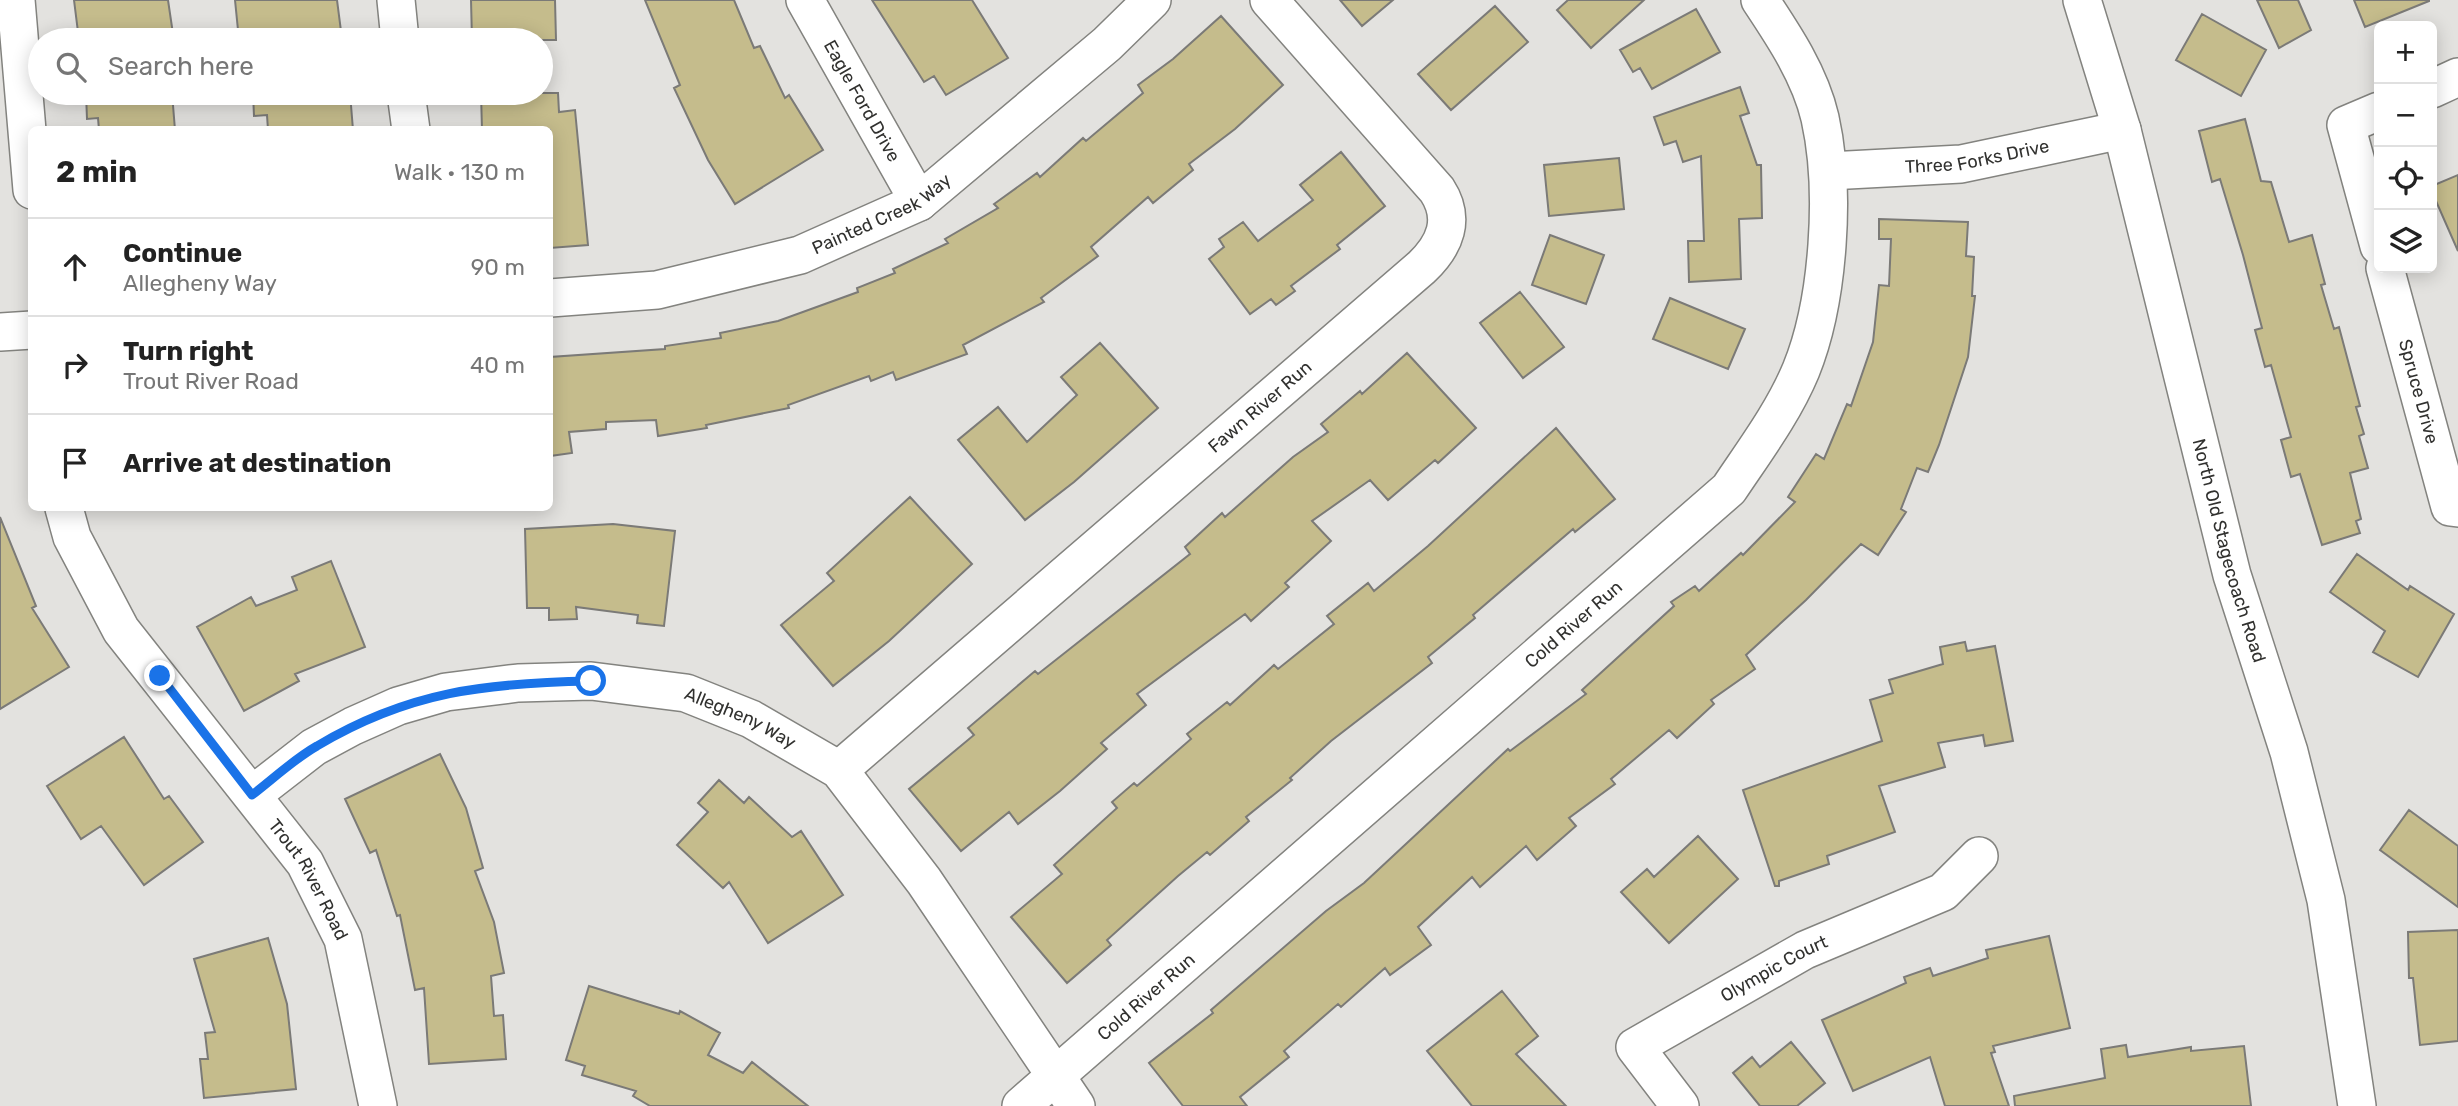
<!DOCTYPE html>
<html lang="en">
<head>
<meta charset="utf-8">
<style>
  body { margin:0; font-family:Rubik,sans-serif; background:#f2f2f2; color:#222 }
  .controls { position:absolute; right:21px; top:21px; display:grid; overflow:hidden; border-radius:10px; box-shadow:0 4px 18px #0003 }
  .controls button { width:63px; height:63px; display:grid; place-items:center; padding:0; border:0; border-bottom:2px solid #e0e0e0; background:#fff; color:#222; font:35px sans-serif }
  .stop { position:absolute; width:21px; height:21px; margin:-16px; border:5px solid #1a73e8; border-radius:50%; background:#fff }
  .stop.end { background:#1a73e8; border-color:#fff; box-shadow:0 2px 7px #0008 }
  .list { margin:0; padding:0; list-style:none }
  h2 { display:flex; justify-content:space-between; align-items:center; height:91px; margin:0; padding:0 28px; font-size:30px }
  h2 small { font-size:23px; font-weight:400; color:#767676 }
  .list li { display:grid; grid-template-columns:46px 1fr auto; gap:21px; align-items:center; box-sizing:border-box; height:98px; padding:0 28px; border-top:2px solid #e0e0e0 }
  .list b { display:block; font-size:26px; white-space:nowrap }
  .list p { margin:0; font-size:23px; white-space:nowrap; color:#767676 }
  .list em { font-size:23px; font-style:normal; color:#767676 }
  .icon { flex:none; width:38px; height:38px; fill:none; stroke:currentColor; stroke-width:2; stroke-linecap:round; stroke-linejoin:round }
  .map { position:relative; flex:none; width:2458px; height:1106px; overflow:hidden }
  .search { position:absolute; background:#fff; box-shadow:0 4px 18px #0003; left:28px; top:28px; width:525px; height:77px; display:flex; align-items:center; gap:18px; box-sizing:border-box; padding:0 24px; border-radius:38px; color:#767676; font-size:26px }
  .panel { position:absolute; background:#fff; box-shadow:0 4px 18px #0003; left:28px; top:126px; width:525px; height:385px; border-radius:10px }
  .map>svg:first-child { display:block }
</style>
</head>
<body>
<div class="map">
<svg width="2458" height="1106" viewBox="0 0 2458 1106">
  <rect width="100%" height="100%" fill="#e3e2df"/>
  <path fill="#c5bc8c" stroke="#7b7a77" stroke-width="2" d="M 74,0 L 168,0 L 173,34 L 122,40 L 79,40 Z
    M 235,0 L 337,0 L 341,31 L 239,40 Z
    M 471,0 L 555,0 L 556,40 L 472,40 Z
    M 645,0 L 734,0 L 754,48 L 760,46 L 785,98 L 789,95 L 823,150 L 735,204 L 708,160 L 674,88 L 680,85 Z
    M 872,0 L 972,0 L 1008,58 L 946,95 L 934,76 L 924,82 Z
    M 1340,0 L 1393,0 L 1362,26 Z
    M 1568,0 L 1644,0 L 1591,48 L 1557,10 Z
    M 2257,0 L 2298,0 L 2311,30 L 2279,48 Z
    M 2354,0 L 2429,0 L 2429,1 L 2365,27 Z
    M 1495,6 L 1528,42 L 1451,110 L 1418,74 Z
    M 1696,9 L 1720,52 L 1652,89 L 1640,68 L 1633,72 L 1620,50 Z
    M 2202,14 L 2266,50 L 2241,96 L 2176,60 Z
    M 1221,16 L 1283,85 L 1235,129 L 1189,164 L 1193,170 L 1153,203 L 1148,197 L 1091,247 L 1098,256 L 1041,298 L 1044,302 L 963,345 L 967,354 L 896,380 L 893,372 L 871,381 L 869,376 L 788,405 L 789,408 L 706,425 L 707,428 L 658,436 L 656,420 L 606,422 L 606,429 L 569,432 L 572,453 L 550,456 L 550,357 L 665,349 L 665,346 L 721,338 L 720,333 L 778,321 L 858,292 L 857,288 L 895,273 L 893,269 L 948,243 L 945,239 L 998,208 L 994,204 L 1037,173 L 1040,177 L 1083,138 L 1086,141 L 1143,93 L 1138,85 L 1173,59 Z
    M 1740,87 L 1749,113 L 1740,116 L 1757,165 L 1761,165 L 1762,218 L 1739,219 L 1741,279 L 1689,282 L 1688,241 L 1704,241 L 1701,156 L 1683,162 L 1676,141 L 1664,145 L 1654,117 Z
    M 86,93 L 172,93 L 175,130 L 99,130 L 98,118 L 87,119 Z
    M 253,93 L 350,93 L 353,130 L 268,130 L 267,115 L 254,116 Z
    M 481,93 L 558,93 L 559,112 L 575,110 L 588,245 L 550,248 L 550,130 L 482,130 Z
    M 2245,119 L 2261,181 L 2271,182 L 2289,242 L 2312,235 L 2325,284 L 2321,285 L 2334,329 L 2339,327 L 2360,406 L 2356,407 L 2364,434 L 2359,436 L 2368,468 L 2350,473 L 2361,519 L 2356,521 L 2360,533 L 2322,545 L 2300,474 L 2291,477 L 2281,440 L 2291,437 L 2271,365 L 2265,367 L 2255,330 L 2262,328 L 2243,255 L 2220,179 L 2212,182 L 2199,131 Z
    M 1341,152 L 1385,206 L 1337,245 L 1340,249 L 1291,286 L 1295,291 L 1276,305 L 1271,299 L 1250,314 L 1209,259 L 1224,247 L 1219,239 L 1243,222 L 1258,241 L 1313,200 L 1300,185 Z
    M 1619,158 L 1624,209 L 1549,216 L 1544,165 Z
    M 2458,175 L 2458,251 L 2432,192 L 2432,186 Z
    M 1879,219 L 1968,222 L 1966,256 L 1974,257 L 1972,296 L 1975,296 L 1968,357 L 1939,445 L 1928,472 L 1917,468 L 1901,509 L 1906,512 L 1878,555 L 1861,544 L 1806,600 L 1746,655 L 1755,669 L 1711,700 L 1714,704 L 1677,738 L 1669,730 L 1611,779 L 1615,784 L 1569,818 L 1576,826 L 1537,860 L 1526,846 L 1480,887 L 1472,877 L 1418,927 L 1431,945 L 1390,975 L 1385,968 L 1341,1007 L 1338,1004 L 1284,1051 L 1289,1057 L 1240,1097 L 1247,1106 L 1183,1106 L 1149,1063 L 1213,1013 L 1211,1010 L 1326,911 L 1364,883 L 1508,749 L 1510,751 L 1586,694 L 1582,690 L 1674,606 L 1671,602 L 1695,586 L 1699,591 L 1741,553 L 1743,555 L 1795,502 L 1788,497 L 1816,454 L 1824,459 L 1847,404 L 1851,406 L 1873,342 L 1879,285 L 1889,286 L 1891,239 L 1879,239 Z
    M 1550,235 L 1604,255 L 1586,304 L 1532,285 Z
    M 1520,292 L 1564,347 L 1523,378 L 1480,323 Z
    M 1670,298 L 1745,329 L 1728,369 L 1653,339 Z
    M 1100,343 L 1158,408 L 1074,482 L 1025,520 L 958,440 L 998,407 L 1027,442 L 1077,395 L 1061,377 Z
    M 1407,353 L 1476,428 L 1438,463 L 1435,460 L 1388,500 L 1370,480 L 1312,521 L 1331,541 L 1285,583 L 1289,587 L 1251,621 L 1245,614 L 1137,694 L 1146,705 L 1101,743 L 1107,749 L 1060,791 L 1018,824 L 1009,812 L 961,851 L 909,789 L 974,735 L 968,728 L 1035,671 L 1038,674 L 1190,554 L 1185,547 L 1222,513 L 1225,517 L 1293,457 L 1328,432 L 1321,424 L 1360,391 L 1362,394 Z
    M 1556,428 L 1615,499 L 1575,532 L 1573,529 L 1473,615 L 1475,618 L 1428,657 L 1432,663 L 1331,741 L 1290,778 L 1292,780 L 1246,817 L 1249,821 L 1210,855 L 1207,852 L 1178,876 L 1107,940 L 1111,945 L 1067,983 L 1011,917 L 1062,874 L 1054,865 L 1117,808 L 1112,802 L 1134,783 L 1137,786 L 1191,739 L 1187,734 L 1227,702 L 1230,705 L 1274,665 L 1278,669 L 1334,624 L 1327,616 L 1368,583 L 1374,591 L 1428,546 Z
    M 910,497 L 972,564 L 889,641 L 833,686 L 781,625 L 834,581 L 827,573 Z
    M 0,517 L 36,606 L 32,608 L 69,667 L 0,709 Z
    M 613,524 L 675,531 L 664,626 L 637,623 L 638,615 L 576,607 L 577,619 L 549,620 L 549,608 L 527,608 L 525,529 Z
    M 2357,554 L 2408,590 L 2410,586 L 2454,614 L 2418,677 L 2373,652 L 2385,631 L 2330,592 Z
    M 331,561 L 365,647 L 295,674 L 299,681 L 244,711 L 197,627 L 251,597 L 256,606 L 297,590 L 292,577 Z
    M 1965,642 L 1967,651 L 1995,646 L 2013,741 L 1985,746 L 1983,735 L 1938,743 L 1945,767 L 1879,786 L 1895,832 L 1827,856 L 1829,864 L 1779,881 L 1779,886 L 1775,886 L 1743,790 L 1882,741 L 1870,700 L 1893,693 L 1889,680 L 1943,664 L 1940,647 Z
    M 124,737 L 164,799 L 169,796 L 203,842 L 144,885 L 101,826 L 81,839 L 47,786 Z
    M 440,754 L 466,808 L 483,868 L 475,871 L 494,922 L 504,973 L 491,976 L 494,1016 L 503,1015 L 506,1059 L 429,1064 L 424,988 L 415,990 L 400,915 L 397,916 L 376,850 L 370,853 L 345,799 Z
    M 719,780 L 744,803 L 749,797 L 792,837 L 801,831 L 843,895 L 768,943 L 729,882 L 723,888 L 677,845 L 708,812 L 698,803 Z
    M 2409,810 L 2458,846 L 2458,907 L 2380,850 Z
    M 1698,836 L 1738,879 L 1669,943 L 1621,892 L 1647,869 L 1654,877 Z
    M 2458,930 L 2458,1041 L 2420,1045 L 2413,978 L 2409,978 L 2408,932 Z
    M 2049,936 L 2070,1028 L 1993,1046 L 1995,1052 L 1991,1053 L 2009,1106 L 1945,1106 L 1930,1057 L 1853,1091 L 1822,1020 L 1906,983 L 1904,977 L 1930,968 L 1933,976 L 1988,958 L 1986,950 Z
    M 268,938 L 287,1004 L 296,1089 L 204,1098 L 200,1059 L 208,1059 L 205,1033 L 215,1032 L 194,959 Z
    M 589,986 L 679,1014 L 680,1011 L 720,1033 L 708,1055 L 743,1073 L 752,1062 L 808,1106 L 650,1106 L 633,1096 L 636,1091 L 582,1075 L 585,1066 L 566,1060 Z
    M 1502,991 L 1538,1036 L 1516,1054 L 1566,1106 L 1472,1106 L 1427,1051 Z
    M 1791,1042 L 1825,1083 L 1797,1106 L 1760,1106 L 1733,1073 L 1752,1057 L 1760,1067 Z
    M 2126,1045 L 2128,1057 L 2191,1047 L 2191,1051 L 2244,1046 L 2251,1106 L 2015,1106 L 2014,1096 L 2105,1078 L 2101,1049 Z"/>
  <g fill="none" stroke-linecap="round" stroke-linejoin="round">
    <g stroke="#83837f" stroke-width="40">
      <g id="minor">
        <path d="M 16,0 L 32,190"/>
        <path d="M 396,0 L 400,40"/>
        <path id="s1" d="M 805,0 L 919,202"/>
        <path id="s2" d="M 2082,0 L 2122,130 L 2232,575 L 2289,752 L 2326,900 L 2357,1106"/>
        <path d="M 2432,89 L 2458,77"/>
        <path d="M 406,93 L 411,130"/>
        <path d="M 2379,111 L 2346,125 L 2379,246"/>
        <path id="s3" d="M 1829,171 L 1961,164 L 2122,130"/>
        <path id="s4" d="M 2385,268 L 2450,507 L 2458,508"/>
        <path id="s5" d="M 550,298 L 657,290 L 800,255 L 919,202 L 1107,44 L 1152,0"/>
        <path d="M 0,332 L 32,330"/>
        <path id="s6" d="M 64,508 L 72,537 L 121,630 L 305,863 L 343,939 L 378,1106"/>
        <path id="s7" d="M 839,770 L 1422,267 C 1445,245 1456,219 1437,190 L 1269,0"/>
        <path id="s8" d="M 252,795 L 314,747 L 353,726 L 398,706 L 446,692 L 518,683 L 591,681 L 686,693 L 751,719 L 839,770 L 924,881 L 1076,1106"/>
        <path id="s9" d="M 1021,1106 L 1729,489 C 1755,450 1783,413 1801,370 C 1829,301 1836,190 1820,118 C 1810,75 1784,36 1760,0"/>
        <path id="s10" d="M 1680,1106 L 1635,1047 L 1805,950 L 1943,892 L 1979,856"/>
      </g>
    </g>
    <use href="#minor" stroke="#fff" stroke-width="37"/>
  </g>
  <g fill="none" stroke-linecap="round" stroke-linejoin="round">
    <path stroke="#1a73e8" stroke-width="9" d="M 160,676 L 252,795 C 273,779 294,759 317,746 C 409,691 487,683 591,681"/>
  </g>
  <g text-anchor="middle" stroke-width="5" stroke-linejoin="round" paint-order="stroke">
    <g font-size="18" fill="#31312f" stroke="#f0f0ec">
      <text dy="6" stroke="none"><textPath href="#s1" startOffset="116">Eagle Ford Drive</textPath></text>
      <text dy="6" stroke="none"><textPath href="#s3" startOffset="149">Three Forks Drive</textPath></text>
      <text dy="6" stroke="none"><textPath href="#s5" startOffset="346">Painted Creek Way</textPath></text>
      <text dy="6" stroke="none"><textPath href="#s4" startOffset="128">Spruce Drive</textPath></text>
      <text dy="6" stroke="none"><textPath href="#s7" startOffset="556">Fawn River Run</textPath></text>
      <text dy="6" stroke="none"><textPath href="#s2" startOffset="570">North Old Stagecoach Road</textPath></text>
      <text dy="6" stroke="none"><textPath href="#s9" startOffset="733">Cold River Run</textPath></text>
      <text dy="6" stroke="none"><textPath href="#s8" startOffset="523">Allegheny Way</textPath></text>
      <text dy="6" stroke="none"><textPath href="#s6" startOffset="448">Trout River Road</textPath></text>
      <text dy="6" stroke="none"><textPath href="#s10" startOffset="234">Olympic Court</textPath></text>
      <text dy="6" stroke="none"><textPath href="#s9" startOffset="166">Cold River Run</textPath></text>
    </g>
  </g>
</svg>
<div class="controls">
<button>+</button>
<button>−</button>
<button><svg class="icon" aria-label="locate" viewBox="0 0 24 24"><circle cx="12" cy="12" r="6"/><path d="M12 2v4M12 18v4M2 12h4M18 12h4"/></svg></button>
<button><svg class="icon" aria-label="layers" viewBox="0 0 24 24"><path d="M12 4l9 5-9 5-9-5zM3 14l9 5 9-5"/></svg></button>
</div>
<div class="stop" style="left:591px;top:681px"></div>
<div class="stop end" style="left:160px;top:676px"></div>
<div class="search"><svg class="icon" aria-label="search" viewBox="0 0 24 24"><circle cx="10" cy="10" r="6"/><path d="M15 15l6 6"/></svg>Search here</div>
<section class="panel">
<h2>2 min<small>Walk · 130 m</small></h2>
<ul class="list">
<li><svg class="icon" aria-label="ahead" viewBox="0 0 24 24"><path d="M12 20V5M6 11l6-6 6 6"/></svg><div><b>Continue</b><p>Allegheny Way</p></div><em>90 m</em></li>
<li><svg class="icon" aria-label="right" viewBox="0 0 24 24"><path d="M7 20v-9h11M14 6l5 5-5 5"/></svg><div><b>Turn right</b><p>Trout River Road</p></div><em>40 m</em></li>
<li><svg class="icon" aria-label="arrive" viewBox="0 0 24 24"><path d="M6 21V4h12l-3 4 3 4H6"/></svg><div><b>Arrive at destination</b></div></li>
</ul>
</section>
</div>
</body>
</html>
